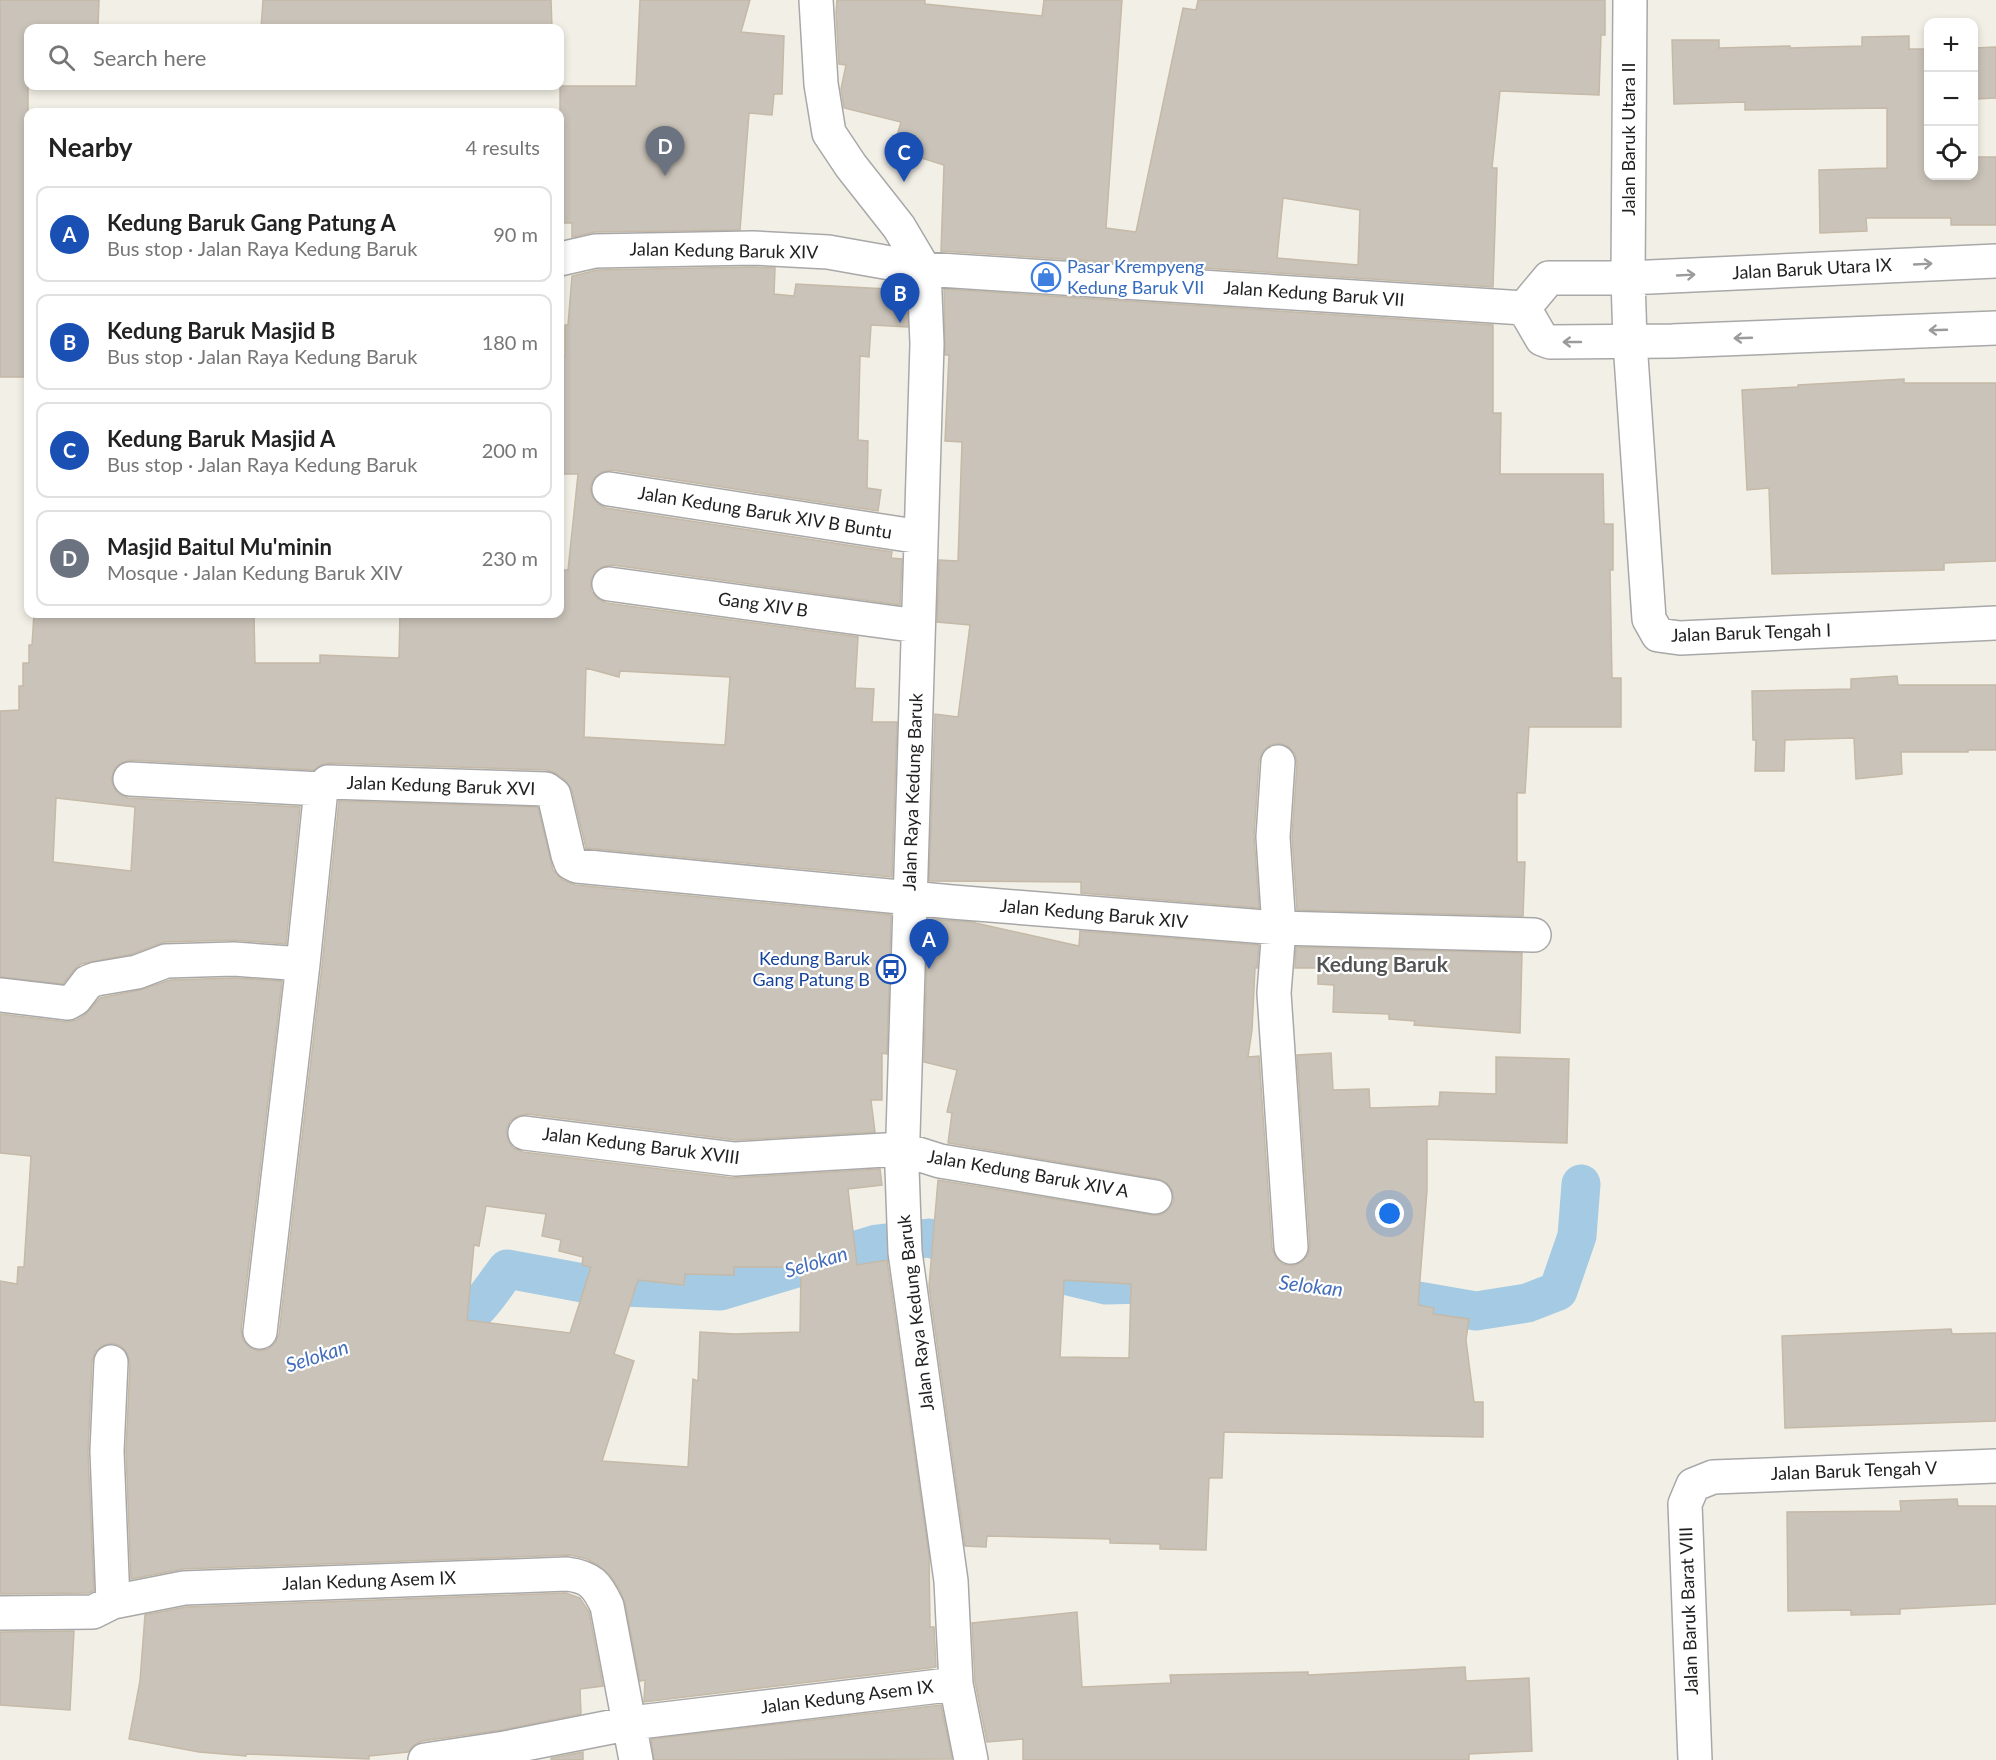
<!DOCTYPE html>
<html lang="en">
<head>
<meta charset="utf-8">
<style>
  body { margin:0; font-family:Lato,sans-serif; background:#f6f6f6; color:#222 }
  .controls { position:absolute; right:18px; top:18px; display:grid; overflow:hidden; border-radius:12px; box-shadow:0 3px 9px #0003 }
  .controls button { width:54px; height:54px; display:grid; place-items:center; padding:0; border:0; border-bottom:2px solid #e0e0e0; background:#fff; color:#222; font:30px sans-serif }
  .you { position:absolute; left:1390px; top:1214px; width:21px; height:21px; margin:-15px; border:4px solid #fff; border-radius:50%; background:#1a73e8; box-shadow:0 0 0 9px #1a73e833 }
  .badge { display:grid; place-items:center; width:39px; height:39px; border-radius:50%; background:#ea580c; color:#fff; font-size:20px; font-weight:700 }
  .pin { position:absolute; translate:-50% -50px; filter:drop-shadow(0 2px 3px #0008) }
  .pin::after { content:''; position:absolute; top:32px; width:21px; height:18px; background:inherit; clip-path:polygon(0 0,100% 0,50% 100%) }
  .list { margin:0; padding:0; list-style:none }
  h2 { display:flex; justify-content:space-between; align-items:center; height:78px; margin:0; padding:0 24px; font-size:26px }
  h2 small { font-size:20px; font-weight:400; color:#767676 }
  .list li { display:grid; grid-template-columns:39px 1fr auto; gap:18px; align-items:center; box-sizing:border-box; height:96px; margin:0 12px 12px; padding:0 12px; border:2px solid #e0e0e0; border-radius:12px }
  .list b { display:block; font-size:22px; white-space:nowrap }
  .list p { margin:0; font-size:20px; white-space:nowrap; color:#767676 }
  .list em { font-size:20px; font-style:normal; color:#767676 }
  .icon { flex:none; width:33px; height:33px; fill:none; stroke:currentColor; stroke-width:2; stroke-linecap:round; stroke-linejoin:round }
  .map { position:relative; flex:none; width:1996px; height:1760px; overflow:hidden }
  .search { position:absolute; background:#fff; box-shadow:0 3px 9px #0003; left:24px; top:24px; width:540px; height:66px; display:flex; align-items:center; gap:15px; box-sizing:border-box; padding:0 21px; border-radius:12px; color:#767676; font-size:22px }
  .panel { position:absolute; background:#fff; box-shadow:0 3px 9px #0003; left:24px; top:108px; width:540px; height:510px; border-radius:12px }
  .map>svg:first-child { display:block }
</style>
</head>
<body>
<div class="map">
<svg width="1996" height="1760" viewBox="0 0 1996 1760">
  <rect width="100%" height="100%" fill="#f2f0e6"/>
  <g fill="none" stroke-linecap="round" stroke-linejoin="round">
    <path stroke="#a4cbe3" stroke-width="39" d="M 1039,1269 L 1106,1285 L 1186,1283
      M 1366,1292 L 1476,1311 L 1527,1303 L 1558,1291 L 1577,1236 L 1581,1184
      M 418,1328 C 470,1330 479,1306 507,1269 L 599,1286 L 720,1291 L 877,1244 L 929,1238 L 985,1254"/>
  </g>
  <path fill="#cac3b9" stroke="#c5b9a7" stroke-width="1.5" fill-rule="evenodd" d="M 0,0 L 99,0 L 98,28 L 28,28 L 28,377 L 0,377 Z
    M 263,0 L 551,0 L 552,28 L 261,28 Z
    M 640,0 L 750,0 L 741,32 L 784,36 L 782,94 L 774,94 L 772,115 L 749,113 L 740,230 L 595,232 L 572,237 L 572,223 L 560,223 L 560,86 L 636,86 Z
    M 837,0 L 925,0 L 925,4 L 1042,16 L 1044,0 L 1122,0 L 1106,228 L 1136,232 L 1183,8 L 1196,10 L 1198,0 L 1605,0 L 1605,35 L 1601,35 L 1599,95 L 1500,91 L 1492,168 L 1497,168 L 1493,287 L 941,251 L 944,165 L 893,149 L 901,122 L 844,108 L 841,89 L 846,65 L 839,64 L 836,13 ZM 1283,198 L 1360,210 L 1358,265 L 1277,258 Z
    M 1909,36 L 1909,49 L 1929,49 L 1929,176 L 1974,176 L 1974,48 L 1996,47 L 1996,98 L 1975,99 L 1977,157 L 1996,157 L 1996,225 L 1951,225 L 1951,218 L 1866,218 L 1867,231 L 1820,233 L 1819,170 L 1887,168 L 1887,108 L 1745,110 L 1745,102 L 1674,104 L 1672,40 L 1719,40 L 1719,48 L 1790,46 L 1790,48 L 1862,46 L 1862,37 Z
    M 753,267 L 775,268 L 774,294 L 794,296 L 796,284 L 906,290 L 908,327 L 871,325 L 869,357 L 860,356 L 858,440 L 868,441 L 867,488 L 881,490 L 878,511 L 612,470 L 602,472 L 594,478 L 590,487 L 592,496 L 598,504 L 606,508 L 892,552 L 891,558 L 902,559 L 900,605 L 612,565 L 602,567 L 595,572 L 591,581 L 591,591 L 597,598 L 606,603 L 858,637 L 855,688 L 874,689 L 872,722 L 897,722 L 892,877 L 586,848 L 572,790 L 565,780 L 557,774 L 547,770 L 329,763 L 321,765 L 314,770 L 130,760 L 121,763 L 115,768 L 111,779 L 114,788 L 119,794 L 128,798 L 300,807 L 286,944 L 234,940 L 165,942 L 132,954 L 81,964 L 73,971 L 63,984 L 0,977 L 0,711 L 19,710 L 19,686 L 23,686 L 23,663 L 29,663 L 29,645 L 32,645 L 34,614 L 254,614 L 255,663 L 320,663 L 320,655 L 399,658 L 400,614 L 560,614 L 560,570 L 568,570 L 578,474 L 560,474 L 560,357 L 565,356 L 565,325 L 568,325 L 572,276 L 597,270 ZM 586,668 L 619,677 L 620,671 L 730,677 L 725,745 L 584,737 ZM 56,798 L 135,807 L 131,871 L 53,862 Z
    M 944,289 L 1493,325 L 1493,413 L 1501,413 L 1500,474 L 1603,474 L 1604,524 L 1613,524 L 1613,570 L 1610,570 L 1612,678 L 1621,678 L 1621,727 L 1529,727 L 1525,793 L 1517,793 L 1517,862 L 1525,862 L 1523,916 L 1297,910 L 1292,837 L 1297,763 L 1295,754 L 1289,747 L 1279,743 L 1270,745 L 1263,751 L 1259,761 L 1254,836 L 1259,908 L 1081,893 L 1081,882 L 929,881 L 935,714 L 958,717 L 970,625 L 937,622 L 939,560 L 958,561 L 962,442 L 945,441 L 949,355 L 945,355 Z
    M 1904,379 L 1904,383 L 1996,383 L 1996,561 L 1944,563 L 1944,570 L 1772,574 L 1769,488 L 1747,490 L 1742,390 L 1798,387 L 1798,385 Z
    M 1897,676 L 1898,685 L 1996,685 L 1996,750 L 1968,750 L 1968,752 L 1901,752 L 1902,774 L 1856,779 L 1854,738 L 1785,740 L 1784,771 L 1755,771 L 1756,740 L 1753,740 L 1752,691 L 1851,689 L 1851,679 Z
    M 339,801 L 538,807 L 553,870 L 563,880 L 575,885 L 891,915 L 887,1054 L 882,1053 L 882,1100 L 871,1100 L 875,1132 L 736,1140 L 527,1114 L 518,1116 L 510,1121 L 506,1131 L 508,1140 L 513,1148 L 523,1152 L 733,1178 L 880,1169 L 882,1185 L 848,1189 L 857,1265 L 887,1260 L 929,1556 L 930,1627 L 934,1627 L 936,1667 L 644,1702 L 645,1680 L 640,1681 L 625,1603 L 620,1590 L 610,1575 L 598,1565 L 587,1559 L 570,1555 L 183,1569 L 131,1579 L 126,1451 L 130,1363 L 127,1353 L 121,1346 L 112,1343 L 102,1346 L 95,1352 L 92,1361 L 88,1452 L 94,1591 L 88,1593 L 0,1594 L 0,1281 L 17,1284 L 18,1267 L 24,1267 L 31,1156 L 0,1153 L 0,1014 L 67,1022 L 77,1020 L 85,1015 L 100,998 L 140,990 L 170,980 L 234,978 L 282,981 L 241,1330 L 243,1340 L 249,1347 L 258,1351 L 268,1349 L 275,1343 L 279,1334 L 322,966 ZM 486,1206 L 546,1214 L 542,1236 L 561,1240 L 559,1251 L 583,1257 L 582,1265 L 591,1267 L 570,1333 L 467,1320 L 474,1245 L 479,1246 ZM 734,1267 L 801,1267 L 800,1332 L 735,1334 L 700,1332 L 698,1381 L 693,1379 L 688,1467 L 602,1461 L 634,1361 L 614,1354 L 638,1280 L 684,1285 L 685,1274 L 734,1275 Z
    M 928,919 L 971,922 L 1079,946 L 1080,931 L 1259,945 L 1257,968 L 1255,968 L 1252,1030 L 1248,1057 L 1259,1056 L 1272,1248 L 1276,1258 L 1283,1264 L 1293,1266 L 1302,1262 L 1308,1255 L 1310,1246 L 1297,1055 L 1331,1053 L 1333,1090 L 1369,1089 L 1370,1108 L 1439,1106 L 1440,1092 L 1496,1094 L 1496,1057 L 1569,1059 L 1567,1143 L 1427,1139 L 1427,1190 L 1418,1305 L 1434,1308 L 1433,1314 L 1469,1319 L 1466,1340 L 1474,1402 L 1483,1402 L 1483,1437 L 1224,1432 L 1222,1478 L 1209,1478 L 1206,1550 L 1160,1549 L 1160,1544 L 1110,1543 L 1110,1539 L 987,1536 L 986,1547 L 965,1546 L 929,1286 L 938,1180 L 1152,1215 L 1161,1215 L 1169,1209 L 1174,1200 L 1172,1190 L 1167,1183 L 1158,1179 L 948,1143 L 952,1113 L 947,1112 L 957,1070 L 924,1062 ZM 1064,1280 L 1131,1284 L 1129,1358 L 1060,1357 Z
    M 1296,947 L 1522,953 L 1520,1033 L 1414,1025 L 1415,1021 L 1389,1019 L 1389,1014 L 1333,1012 L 1334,985 L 1318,984 L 1318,968 L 1295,968 Z
    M 1951,1329 L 1952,1334 L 1996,1333 L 1996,1421 L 1785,1428 L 1782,1336 Z
    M 1957,1499 L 1958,1506 L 1996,1506 L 1996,1604 L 1900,1609 L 1900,1614 L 1851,1615 L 1851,1610 L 1788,1611 L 1787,1512 L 1901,1511 L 1900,1501 Z
    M 566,1593 L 580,1598 L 589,1612 L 603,1686 L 580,1689 L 581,1714 L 502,1730 L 422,1741 L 414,1745 L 408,1752 L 369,1756 L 369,1759 L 246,1754 L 246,1756 L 199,1752 L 129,1739 L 140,1681 L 145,1615 L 186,1607 Z
    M 1077,1612 L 1082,1687 L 1171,1683 L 1170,1675 L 1308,1672 L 1308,1675 L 1465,1667 L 1466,1681 L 1529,1678 L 1532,1751 L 1469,1754 L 1469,1760 L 1023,1760 L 1023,1739 L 987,1742 L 975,1682 L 972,1623 Z
    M 74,1631 L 70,1710 L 0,1705 L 0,1632 Z
    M 941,1705 L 952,1759 L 654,1760 L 651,1739 Z
    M 583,1752 L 583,1760 L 551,1760 L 551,1758 Z"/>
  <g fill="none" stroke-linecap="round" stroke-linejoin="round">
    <g stroke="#a8a8a8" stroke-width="36">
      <path id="minor" d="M 816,0 L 821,84 L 829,133 L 851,166 L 899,227 L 924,269 L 927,344 L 902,1168 L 905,1252 L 951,1581 L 956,1684 L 971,1760
        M 1630,0 L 1628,278 L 1630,342 L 1649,619 L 1658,635 L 1680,638 L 1996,623
        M 560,259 L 595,251 L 753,248 L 828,252 L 924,269 L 1524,308
        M 1524,308 L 1542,339 L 1550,342 L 1672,341 L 1996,328
        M 1524,308 L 1549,278 L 1628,278 L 1996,261
        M 609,489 L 921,537
        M 609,584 L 918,626
        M 1278,762 L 1273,837 L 1279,928 L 1274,993 L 1291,1247
        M 130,779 L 321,789
        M 0,995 L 68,1003 L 75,999 L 88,982 L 96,979 L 137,972 L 166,961 L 234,959 L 303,964
        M 525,1133 L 735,1159 L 902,1149 L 940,1161 L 1155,1197
        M 260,1332 L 303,964 L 321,789 L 328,782 L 546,789 L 554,795 L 568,855 L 571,863 L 577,866 L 952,902 L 1279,928 L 1534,935
        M 111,1362 L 107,1451 L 113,1602
        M 0,1613 L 93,1612 L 113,1602 L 184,1588 L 567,1574 C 591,1577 597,1585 607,1606 L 636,1760
        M 425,1760 L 505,1748 L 631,1723 L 956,1684
        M 1695,1760 L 1685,1504 L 1693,1485 L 1713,1477 L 1996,1466"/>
    </g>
    <use href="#minor" stroke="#fff" stroke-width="33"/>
  </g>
  <defs><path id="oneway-shaft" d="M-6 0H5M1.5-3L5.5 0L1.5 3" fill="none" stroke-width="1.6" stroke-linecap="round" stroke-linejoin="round" transform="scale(1.5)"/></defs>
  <g stroke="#9b9b9b">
    <use href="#oneway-shaft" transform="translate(1923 264) rotate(-3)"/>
    <use href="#oneway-shaft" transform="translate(1686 275) rotate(-3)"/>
    <use href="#oneway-shaft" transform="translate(1938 330) rotate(178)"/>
    <use href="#oneway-shaft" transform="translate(1743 338) rotate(178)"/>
    <use href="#oneway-shaft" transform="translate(1572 342) rotate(180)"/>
  </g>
  <defs>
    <g id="shop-ring" transform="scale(1.5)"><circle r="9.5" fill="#fff" stroke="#3f7fe0" stroke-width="1.5"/><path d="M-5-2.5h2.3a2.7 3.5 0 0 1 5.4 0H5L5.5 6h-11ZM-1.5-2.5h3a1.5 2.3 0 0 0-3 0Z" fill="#3f7fe0"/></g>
    <g id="bus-ring" transform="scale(1.5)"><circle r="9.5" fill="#fff" stroke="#1a4fb4" stroke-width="1.5"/><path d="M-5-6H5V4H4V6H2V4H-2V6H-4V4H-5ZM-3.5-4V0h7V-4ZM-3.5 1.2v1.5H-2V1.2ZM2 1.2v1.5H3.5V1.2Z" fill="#1a4fb4"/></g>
  </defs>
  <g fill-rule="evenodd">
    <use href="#shop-ring" x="1046" y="277"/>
    <use href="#bus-ring" x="891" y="969"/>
  </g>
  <g text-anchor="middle" stroke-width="4.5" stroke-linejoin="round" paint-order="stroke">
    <g font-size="18" fill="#212121" stroke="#fff">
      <text transform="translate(1629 139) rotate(-90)" y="6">Jalan Baruk Utara II</text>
      <text transform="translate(724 251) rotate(1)" y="6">Jalan Kedung Baruk XIV</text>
      <text transform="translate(1812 269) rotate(-3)" y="6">Jalan Baruk Utara IX</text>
      <text transform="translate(1314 294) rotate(4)" y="6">Jalan Kedung Baruk VII</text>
      <text transform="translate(765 513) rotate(9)" y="6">Jalan Kedung Baruk XIV B Buntu</text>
      <text transform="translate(763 605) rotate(8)" y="6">Gang XIV B</text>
      <text transform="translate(1751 633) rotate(-2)" y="6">Jalan Baruk Tengah I</text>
      <text transform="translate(441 786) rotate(2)" y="6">Jalan Kedung Baruk XVI</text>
      <text transform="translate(913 792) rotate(-88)" y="6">Jalan Raya Kedung Baruk</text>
      <text transform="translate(1094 914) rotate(5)" y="6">Jalan Kedung Baruk XIV</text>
      <text transform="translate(641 1146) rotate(7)" y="6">Jalan Kedung Baruk XVIII</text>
      <text transform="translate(1028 1174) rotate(10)" y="6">Jalan Kedung Baruk XIV A</text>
      <text transform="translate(916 1313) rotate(-97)" y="6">Jalan Raya Kedung Baruk</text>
      <text transform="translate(1854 1471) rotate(-2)" y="6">Jalan Baruk Tengah V</text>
      <text transform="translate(369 1581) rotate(-2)" y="6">Jalan Kedung Asem IX</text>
      <text transform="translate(1689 1611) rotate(-92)" y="6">Jalan Baruk Barat VIII</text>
      <text transform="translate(847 1697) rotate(-7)" y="6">Jalan Kedung Asem IX</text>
    </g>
    <g font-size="18" fill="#366cbe" stroke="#fff" text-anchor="start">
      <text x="1067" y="273">Pasar Krempyeng<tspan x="1067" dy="21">Kedung Baruk VII</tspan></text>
    </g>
    <g font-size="18" fill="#164399" stroke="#fff" text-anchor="end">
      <text x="870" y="965">Kedung Baruk<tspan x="870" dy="21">Gang Patung B</tspan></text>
    </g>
    <g font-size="20" font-style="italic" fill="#446dba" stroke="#fff">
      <text transform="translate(816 1262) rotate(-17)" y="7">Selokan</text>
      <text transform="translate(1311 1286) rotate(7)" y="7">Selokan</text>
      <text transform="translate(317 1356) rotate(-18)" y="7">Selokan</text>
    </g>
    <g font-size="21" font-weight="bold" fill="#545454" stroke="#fff">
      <text x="1382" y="972">Kedung Baruk</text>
    </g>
  </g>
</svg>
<div class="controls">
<button>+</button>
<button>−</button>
<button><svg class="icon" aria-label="locate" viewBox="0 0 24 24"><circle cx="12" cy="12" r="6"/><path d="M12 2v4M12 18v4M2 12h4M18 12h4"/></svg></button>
</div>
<div class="you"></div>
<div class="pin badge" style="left:929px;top:969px;background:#1a4fb4">A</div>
<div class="pin badge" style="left:900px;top:323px;background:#1a4fb4">B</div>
<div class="pin badge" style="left:904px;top:182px;background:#1a4fb4">C</div>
<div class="pin badge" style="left:665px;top:176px;background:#6b7280">D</div>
<div class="search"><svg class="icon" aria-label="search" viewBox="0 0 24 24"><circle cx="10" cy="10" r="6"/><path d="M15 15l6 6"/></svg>Search here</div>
<section class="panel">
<h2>Nearby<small>4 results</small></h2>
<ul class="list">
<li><span class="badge" style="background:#1a4fb4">A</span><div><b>Kedung Baruk Gang Patung A</b><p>Bus stop · Jalan Raya Kedung Baruk</p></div><em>90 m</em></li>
<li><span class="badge" style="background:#1a4fb4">B</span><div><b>Kedung Baruk Masjid B</b><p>Bus stop · Jalan Raya Kedung Baruk</p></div><em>180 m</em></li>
<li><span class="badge" style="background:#1a4fb4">C</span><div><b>Kedung Baruk Masjid A</b><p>Bus stop · Jalan Raya Kedung Baruk</p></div><em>200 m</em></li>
<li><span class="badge" style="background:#6b7280">D</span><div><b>Masjid Baitul Mu'minin</b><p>Mosque · Jalan Kedung Baruk XIV</p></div><em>230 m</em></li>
</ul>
</section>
</div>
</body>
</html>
